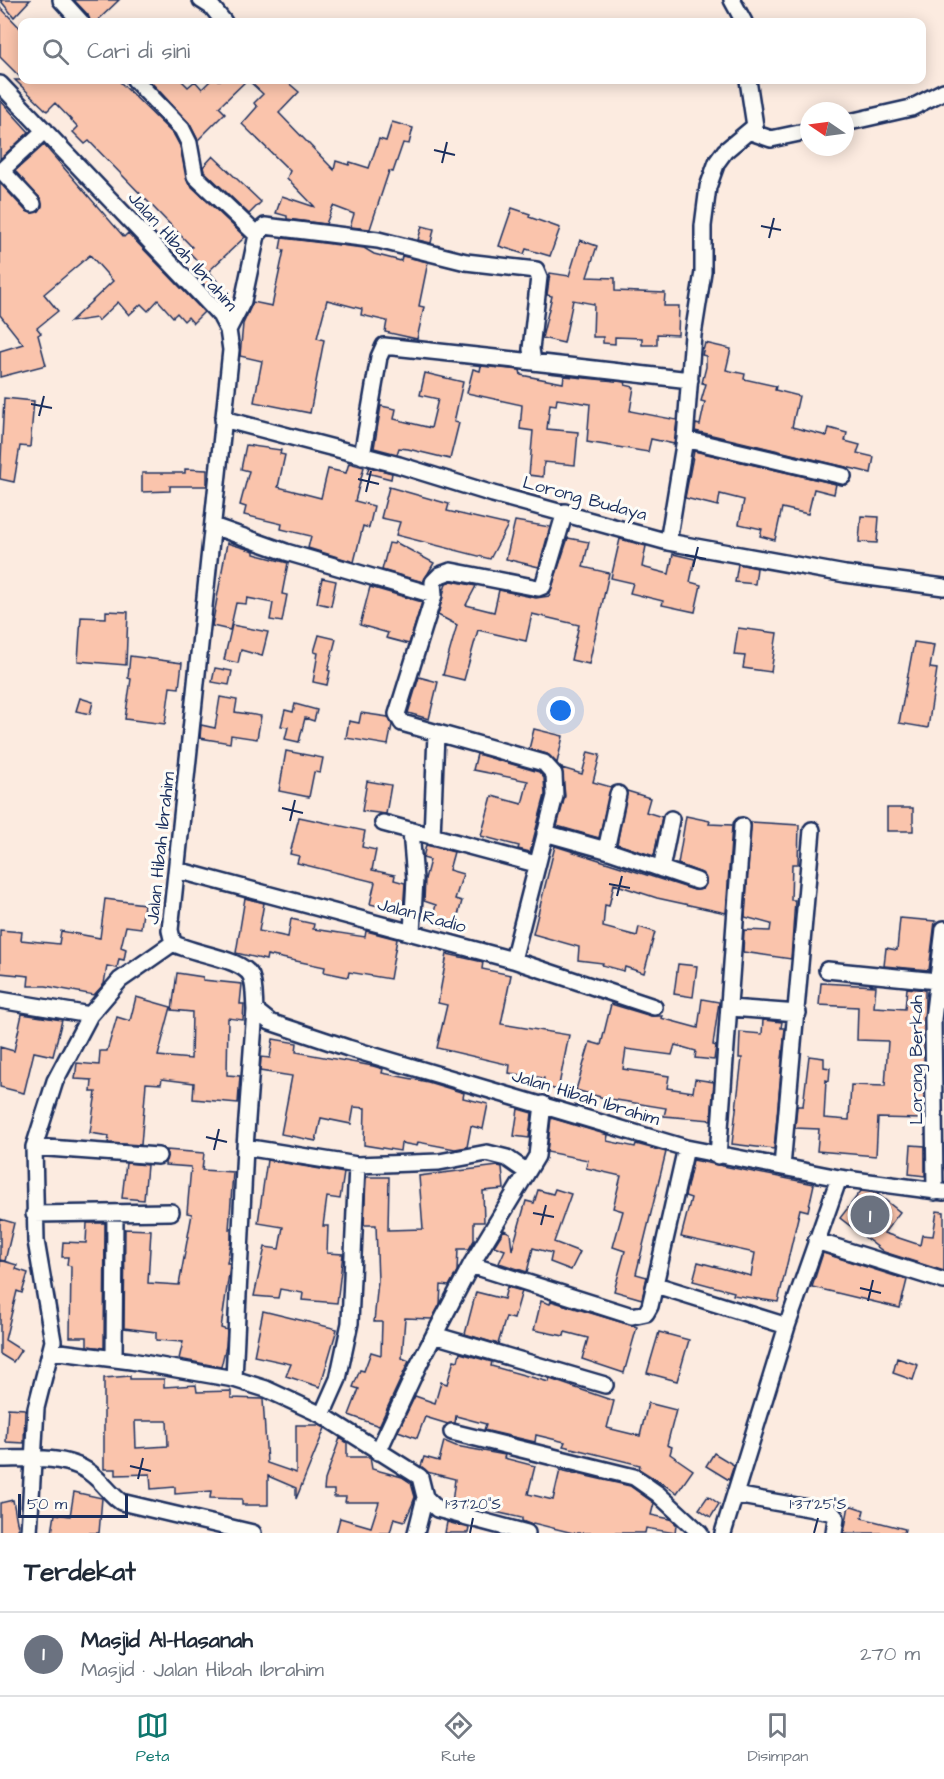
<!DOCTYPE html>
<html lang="id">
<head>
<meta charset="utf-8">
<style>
  body { margin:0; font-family:"Architects Daughter",sans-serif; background:#f6f6f7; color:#1f2937 }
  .compass { position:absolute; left:800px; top:102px; width:54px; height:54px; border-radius:50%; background:#fff; box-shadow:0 3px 15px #0003; rotate:283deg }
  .scale { position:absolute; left:18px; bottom:15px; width:110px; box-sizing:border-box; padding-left:6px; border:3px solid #1b2f5e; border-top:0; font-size:16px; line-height:21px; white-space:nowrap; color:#1b2f5e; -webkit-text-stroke:4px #fdfcf7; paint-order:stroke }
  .you { position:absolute; left:561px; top:711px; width:21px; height:21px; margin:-15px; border:4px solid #fff; border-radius:50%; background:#1a73e8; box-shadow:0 0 0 9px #1a73e833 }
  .badge { display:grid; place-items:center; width:39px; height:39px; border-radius:50%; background:#0f766e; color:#fff; font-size:20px; font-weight:700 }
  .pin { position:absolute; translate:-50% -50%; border:3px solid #fff; box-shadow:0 2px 6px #0006 }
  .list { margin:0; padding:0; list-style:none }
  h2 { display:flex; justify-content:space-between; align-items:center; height:78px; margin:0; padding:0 24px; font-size:26px }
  h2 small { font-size:20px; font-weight:400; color:#747a83 }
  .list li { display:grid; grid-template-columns:39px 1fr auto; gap:18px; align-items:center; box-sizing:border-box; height:84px; padding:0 24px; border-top:2px solid #e0e1e3 }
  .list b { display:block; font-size:22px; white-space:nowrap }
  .list p { margin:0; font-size:20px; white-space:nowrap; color:#747a83 }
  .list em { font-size:20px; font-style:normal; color:#747a83 }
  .icon { flex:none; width:33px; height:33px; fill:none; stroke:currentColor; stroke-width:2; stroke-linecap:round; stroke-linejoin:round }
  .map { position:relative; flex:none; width:944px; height:1533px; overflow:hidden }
  .search { position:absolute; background:#fff; box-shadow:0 3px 15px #0003; left:18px; right:18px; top:18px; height:66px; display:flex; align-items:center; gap:15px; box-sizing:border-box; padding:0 21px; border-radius:12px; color:#747a83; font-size:22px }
  .sheet { height:162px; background:#fff }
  nav { display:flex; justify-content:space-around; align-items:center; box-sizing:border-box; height:84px; border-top:2px solid #e0e1e3; background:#fff; font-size:16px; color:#747a83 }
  nav a { display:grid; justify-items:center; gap:3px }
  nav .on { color:#0f766e }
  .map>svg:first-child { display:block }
</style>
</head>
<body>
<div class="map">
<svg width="944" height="1533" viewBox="0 0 944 1533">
  <rect width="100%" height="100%" fill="#fcebe0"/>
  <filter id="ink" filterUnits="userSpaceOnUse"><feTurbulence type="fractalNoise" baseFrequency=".0167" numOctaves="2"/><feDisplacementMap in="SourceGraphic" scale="12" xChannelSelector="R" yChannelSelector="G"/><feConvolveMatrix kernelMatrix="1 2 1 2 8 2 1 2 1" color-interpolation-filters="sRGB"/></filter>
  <g filter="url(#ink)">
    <path fill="#fac4ac" stroke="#1b2f5e" stroke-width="1.5" fill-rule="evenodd" d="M 0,0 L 30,0 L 14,17 Z
      M 74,0 L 119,0 L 96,22 L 90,22 L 88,15 Z
      M 0,7 L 22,30 L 22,79 L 0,57 Z
      M 15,80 L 118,80 L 174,135 L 180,146 L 188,183 L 245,237 L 209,271 L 225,291 L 218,299 L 199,279 L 207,271 L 188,251 L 192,247 L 89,141 L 85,144 L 73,132 L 78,127 L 55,103 L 47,111 Z
      M 151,80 L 181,80 L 188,87 L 195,81 L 202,89 L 211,80 L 247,80 L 219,107 L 225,113 L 198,140 L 189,123 L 150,81 Z
      M 248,80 L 285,80 L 299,92 L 279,113 L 334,170 L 336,161 L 349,165 L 350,162 L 369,168 L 379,139 L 386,141 L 392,122 L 413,128 L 409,144 L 403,143 L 393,172 L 389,171 L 370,229 L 350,227 L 354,214 L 333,206 L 326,224 L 287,219 L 287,216 L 276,213 L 282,196 L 315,207 L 287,178 L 290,171 L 242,124 L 257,107 L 254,103 L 263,94 Z
      M 0,100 L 29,132 L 0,159 Z
      M 44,145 L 124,237 L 128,233 L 204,312 L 193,323 L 188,317 L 184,321 L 177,313 L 173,317 L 158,300 L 148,311 L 141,304 L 129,315 L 118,302 L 98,321 L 96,318 L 70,322 L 113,281 L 90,255 L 44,294 L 58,311 L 37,328 L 41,333 L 38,335 L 46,365 L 0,377 L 0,351 L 23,344 L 0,315 L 0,183 L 26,211 L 31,213 L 39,211 L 42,206 L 40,198 L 15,171 Z
      M 213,156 L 261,202 L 249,214 L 204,171 L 203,167 Z
      M 512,208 L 530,214 L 529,217 L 560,228 L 550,256 L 526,249 L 524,254 L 499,246 Z
      M 422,226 L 434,229 L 431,243 L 418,240 Z
      M 282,238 L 364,248 L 374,254 L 401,261 L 402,256 L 428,262 L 419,306 L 424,307 L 417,339 L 385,332 L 387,321 L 361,315 L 362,309 L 327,300 L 317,338 L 324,340 L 310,413 L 254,402 L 262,361 L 240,356 L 243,324 L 253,302 L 272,306 L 284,250 L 280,249 Z
      M 580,240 L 597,246 L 587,277 L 615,278 L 615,291 L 665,293 L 664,306 L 679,306 L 678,335 L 657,334 L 657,345 L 642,345 L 642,338 L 615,337 L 615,344 L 603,343 L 603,337 L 593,337 L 594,304 L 573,300 L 564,343 L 542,338 L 552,296 L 547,295 L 550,273 L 569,276 Z
      M 705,343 L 731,349 L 726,370 L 745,374 L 744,379 L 776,386 L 775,390 L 799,396 L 792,427 L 827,436 L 829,428 L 847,433 L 845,441 L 860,445 L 857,453 L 874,457 L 871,473 L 695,431 L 696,424 L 700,425 L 705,402 L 701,401 L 706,384 L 702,383 L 706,367 L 706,356 L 702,355 Z
      M 481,366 L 520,370 L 521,375 L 563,383 L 564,376 L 626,382 L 625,385 L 634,387 L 630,411 L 677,420 L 674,444 L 651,439 L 648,452 L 587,442 L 590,404 L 557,399 L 556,405 L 550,404 L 547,429 L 578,432 L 575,465 L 544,462 L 543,477 L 529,475 L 533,431 L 520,429 L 522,405 L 467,393 L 473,369 L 480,371 Z
      M 425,373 L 463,382 L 454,422 L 459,423 L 450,459 L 408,449 L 399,448 L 397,454 L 374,448 L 381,406 L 396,409 L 394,419 L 431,428 L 438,399 L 420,395 Z
      M 4,398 L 34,401 L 30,447 L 20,446 L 14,482 L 0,479 Z
      M 246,445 L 281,450 L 280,454 L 285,455 L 278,487 L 321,498 L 328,469 L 346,473 L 349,463 L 364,467 L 355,501 L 374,506 L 369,528 L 363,526 L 354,562 L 308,548 L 311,536 L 281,529 L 282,524 L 244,515 L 246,507 L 240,505 L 249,471 L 241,469 Z
      M 694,451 L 836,484 L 834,494 L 814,489 L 808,514 L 782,508 L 775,540 L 760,536 L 762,529 L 739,524 L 744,500 L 720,494 L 718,506 L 685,498 Z
      M 369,467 L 392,473 L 391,479 L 367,473 Z
      M 185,469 L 207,470 L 207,486 L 170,486 L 170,491 L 142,492 L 142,473 L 185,473 Z
      M 389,487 L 449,504 L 447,511 L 508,525 L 490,559 L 396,535 L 400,522 L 381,518 Z
      M 861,516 L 879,517 L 877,543 L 859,542 Z
      M 515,521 L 550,527 L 539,567 L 506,559 Z
      M 568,538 L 589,542 L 583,567 L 609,573 L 589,664 L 571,660 L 579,625 L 532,614 L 526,641 L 478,630 L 464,680 L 443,675 L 457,625 L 438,615 L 446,583 L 452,581 L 476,586 L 466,605 L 494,612 L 499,590 L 536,598 L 549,596 Z
      M 620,539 L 646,546 L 642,567 L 669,574 L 673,554 L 695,559 L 690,582 L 701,585 L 695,612 L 662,605 L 663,601 L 630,593 L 633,583 L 611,578 Z
      M 395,542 L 434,563 L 423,582 L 382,570 L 389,543 L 394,544 Z
      M 227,543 L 254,551 L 254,554 L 288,563 L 282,594 L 287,595 L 282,622 L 270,620 L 273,603 L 247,598 L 246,604 L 236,603 L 230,630 L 212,626 Z
      M 738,564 L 757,568 L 755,584 L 735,582 Z
      M 322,578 L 336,581 L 331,606 L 317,603 Z
      M 370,587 L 422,602 L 409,644 L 386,638 L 388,633 L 360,625 Z
      M 106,611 L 128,612 L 126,665 L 78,661 L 81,617 L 106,618 Z
      M 232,625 L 268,632 L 262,656 L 241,650 L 238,663 L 224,660 Z
      M 738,628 L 777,633 L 771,672 L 743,668 L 745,656 L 734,655 Z
      M 319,635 L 336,639 L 328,670 L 330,671 L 327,685 L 313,682 L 318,653 L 314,652 Z
      M 914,642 L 934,645 L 930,668 L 937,669 L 928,728 L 899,723 Z
      M 130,656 L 182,663 L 179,688 L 170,687 L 165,724 L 125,719 L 131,679 L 128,678 Z
      M 215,668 L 232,671 L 229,685 L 212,682 Z
      M 419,677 L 438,682 L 429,719 L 408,713 Z
      M 220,697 L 237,700 L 235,712 L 261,716 L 257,739 L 231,735 L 230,743 L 200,738 L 201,725 L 215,728 Z
      M 80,698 L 93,702 L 90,714 L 76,711 Z
      M 295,704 L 317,710 L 314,721 L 305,718 L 299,742 L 285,739 L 288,727 L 281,726 L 285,710 L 293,712 Z
      M 361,713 L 388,717 L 392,725 L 388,745 L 346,738 L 349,721 L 359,723 Z
      M 534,729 L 563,736 L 557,763 L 547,754 L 529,749 Z
      M 286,751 L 323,758 L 320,773 L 314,772 L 309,797 L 279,791 Z
      M 588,752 L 600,755 L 593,782 L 611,787 L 599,838 L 557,826 L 565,796 L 562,768 L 582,774 Z
      M 477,754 L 539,772 L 544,778 L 545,795 L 530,852 L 518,849 L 519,846 L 481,836 L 492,796 L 522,804 L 528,781 L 473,770 Z
      M 367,781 L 391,785 L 386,814 L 362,811 Z
      M 627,791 L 650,798 L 646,812 L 662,817 L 654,856 L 617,844 Z
      M 887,808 L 913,808 L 913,831 L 887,831 Z
      M 686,816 L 710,821 L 709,824 L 732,825 L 726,913 L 657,898 L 614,884 L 609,906 L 605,905 L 603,927 L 637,936 L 639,927 L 655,932 L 644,973 L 625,967 L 624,971 L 602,965 L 603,963 L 578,960 L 579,947 L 533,934 L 555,846 L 694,890 L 703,889 L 706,884 L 704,874 L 678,864 Z
      M 299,817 L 365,831 L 362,847 L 376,850 L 372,870 L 395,875 L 394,880 L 405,883 L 403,912 L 370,904 L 375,882 L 297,863 L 299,856 L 290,854 Z
      M 751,822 L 799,825 L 798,864 L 792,864 L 791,900 L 795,900 L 791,959 L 743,952 L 744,930 L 770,931 L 771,924 L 745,917 Z
      M 426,845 L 454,852 L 449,870 L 463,874 L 455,899 L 462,901 L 454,930 L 441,926 L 442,921 L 432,919 L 436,905 L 424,901 L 425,879 L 430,860 L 423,858 Z
      M 245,898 L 264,903 L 259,931 L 288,937 L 291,919 L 314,924 L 313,929 L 365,937 L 366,931 L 397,939 L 390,979 L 349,972 L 348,977 L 324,972 L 325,967 L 267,955 L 266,960 L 236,953 Z
      M 105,899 L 144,904 L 141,928 L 126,926 L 121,947 L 126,949 L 124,960 L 119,959 L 117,968 L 107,966 L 104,984 L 94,995 L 46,986 L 28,986 L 29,976 L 0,973 L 0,930 L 22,932 L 21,940 L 59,944 L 61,931 L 100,938 Z
      M 900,918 L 935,921 L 929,970 L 884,966 L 886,948 L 897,950 Z
      M 447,954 L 483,962 L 482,969 L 511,975 L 501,1024 L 569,1035 L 558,1090 L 542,1086 L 544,1078 L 509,1073 L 510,1065 L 437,1048 L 447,1005 L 438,1003 Z
      M 678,964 L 697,966 L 693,997 L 674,994 Z
      M 177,973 L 203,977 L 203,980 L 242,984 L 240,1004 L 244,1004 L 243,1020 L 228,1018 L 227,1075 L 240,1076 L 238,1103 L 193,1099 L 194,1083 L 162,1079 L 161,1084 L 146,1083 L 141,1145 L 108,1143 L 109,1136 L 90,1133 L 96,1092 L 91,1092 L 92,1080 L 75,1079 L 77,1063 L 99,1065 L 100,1051 L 107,1051 L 117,1017 L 130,1021 L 136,997 L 171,1007 L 158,1056 L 191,1059 L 192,1012 L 172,1010 Z
      M 821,983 L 876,986 L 874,1007 L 891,1008 L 905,1009 L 907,988 L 925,990 L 924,1119 L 878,1118 L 876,1156 L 817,1151 L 819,1129 L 795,1128 L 797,1106 L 803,1106 L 809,1056 L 824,1058 L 824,1067 L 830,1068 L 829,1081 L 826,1080 L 824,1118 L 849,1120 L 851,1085 L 885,1086 L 888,1041 L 857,1040 L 858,1007 L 819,1005 Z
      M 702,999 L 719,1002 L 713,1045 L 716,1046 L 714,1060 L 695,1058 L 696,1051 L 675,1045 L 672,1055 L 626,1049 L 623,1069 L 669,1076 L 667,1088 L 693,1092 L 695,1079 L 714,1082 L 711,1120 L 664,1116 L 666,1108 L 604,1098 L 576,1090 L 590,1042 L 601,1045 L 611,1004 L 651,1016 L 662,1016 L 661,1018 L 698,1028 Z
      M 22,1014 L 62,1020 L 53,1056 L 34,1052 L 24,1093 L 0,1087 L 0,1047 L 14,1051 Z
      M 763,1020 L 782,1022 L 781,1028 L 785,1028 L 774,1149 L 732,1144 L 742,1058 L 739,1058 L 740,1032 L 762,1034 Z
      M 273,1039 L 297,1043 L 296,1052 L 373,1066 L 383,1069 L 382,1073 L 428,1082 L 464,1093 L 463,1098 L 488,1104 L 483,1129 L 471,1126 L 467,1147 L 455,1149 L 418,1142 L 417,1146 L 401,1143 L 400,1151 L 364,1145 L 365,1108 L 354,1107 L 351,1124 L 321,1118 L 316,1141 L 281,1134 L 292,1076 L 260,1071 L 261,1057 L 270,1058 Z
      M 518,1109 L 532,1113 L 529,1138 L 514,1136 Z
      M 551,1118 L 608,1135 L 607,1141 L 635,1147 L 636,1144 L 666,1152 L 636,1274 L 647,1277 L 642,1299 L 614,1291 L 625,1251 L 613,1247 L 623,1211 L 613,1208 L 621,1176 L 586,1168 L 588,1160 L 547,1152 Z
      M 911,1145 L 925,1146 L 925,1176 L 909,1174 Z
      M 166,1150 L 204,1153 L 202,1170 L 233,1172 L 229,1230 L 231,1230 L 231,1240 L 227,1263 L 230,1263 L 229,1273 L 221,1328 L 227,1330 L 226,1346 L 221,1367 L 179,1359 L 183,1342 L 156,1340 L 156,1332 L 124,1328 L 125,1229 L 151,1230 L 148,1283 L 179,1285 L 192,1214 L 187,1213 L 191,1167 L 165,1165 Z
      M 267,1160 L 344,1173 L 340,1199 L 327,1197 L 323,1226 L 328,1226 L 327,1253 L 343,1254 L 337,1303 L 302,1300 L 303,1293 L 280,1289 L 278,1298 L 254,1296 L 265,1247 L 279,1249 L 283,1227 L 258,1223 Z
      M 693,1160 L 814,1184 L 808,1211 L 800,1209 L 778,1302 L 733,1295 L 734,1292 L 693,1281 L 698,1262 L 751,1276 L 755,1253 L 681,1237 L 691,1198 L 685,1196 Z
      M 126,1163 L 147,1165 L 144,1200 L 122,1198 Z
      M 498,1166 L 502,1167 L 504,1189 L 483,1191 L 484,1222 L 474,1222 L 474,1240 L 469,1249 L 458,1249 L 457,1271 L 449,1286 L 441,1285 L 440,1304 L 432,1319 L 405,1318 L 402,1358 L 409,1361 L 379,1426 L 349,1415 L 359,1389 L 353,1387 L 360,1370 L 364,1371 L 371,1352 L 381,1355 L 382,1322 L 374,1322 L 378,1281 L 376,1225 L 364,1225 L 366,1177 L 389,1177 L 388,1230 L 423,1229 L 419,1176 Z
      M 555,1189 L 571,1194 L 554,1242 L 580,1252 L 571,1270 L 550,1262 L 552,1253 L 533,1248 L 527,1272 L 499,1263 L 505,1250 L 494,1246 L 504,1230 L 510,1233 L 512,1250 L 526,1201 L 534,1203 L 538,1190 L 553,1194 Z
      M 861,1191 L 876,1193 L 900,1212 L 884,1233 L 920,1245 L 922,1235 L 933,1236 L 937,1211 L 944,1212 L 944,1271 L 884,1252 L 840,1218 Z
      M 0,1219 L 14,1223 L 5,1261 L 0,1260 Z
      M 87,1223 L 105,1223 L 104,1348 L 87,1346 L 87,1337 L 70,1337 L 71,1266 L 67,1265 L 68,1257 L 62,1257 L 63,1242 L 86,1243 Z
      M 823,1253 L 907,1280 L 900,1308 L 812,1287 Z
      M 0,1260 L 17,1265 L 16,1269 L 28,1273 L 22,1293 L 17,1291 L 5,1340 L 21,1350 L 13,1362 L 0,1354 Z
      M 507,1287 L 522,1291 L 514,1319 L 506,1317 L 498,1344 L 465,1334 L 476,1292 L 504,1299 Z
      M 541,1301 L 550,1304 L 551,1301 L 637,1327 L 624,1373 L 582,1359 L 588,1338 L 565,1332 L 564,1336 L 534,1330 Z
      M 263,1311 L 337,1329 L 320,1387 L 286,1376 L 291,1364 L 254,1356 Z
      M 659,1332 L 689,1340 L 677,1381 L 647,1373 Z
      M 460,1353 L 492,1362 L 491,1366 L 549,1382 L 550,1379 L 614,1401 L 607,1428 L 640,1436 L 648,1403 L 676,1410 L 667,1445 L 672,1447 L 670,1454 L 693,1470 L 677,1493 L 639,1469 L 640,1465 L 563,1446 L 565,1442 L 536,1435 L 535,1442 L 484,1430 L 486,1424 L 456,1416 L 455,1423 L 448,1424 L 425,1417 L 417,1438 L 398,1431 L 415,1396 L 435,1403 L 441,1382 L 447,1384 L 454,1360 L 458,1361 Z
      M 897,1358 L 918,1365 L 913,1380 L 893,1373 Z
      M 130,1376 L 130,1379 L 164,1379 L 164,1387 L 196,1385 L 197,1392 L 231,1391 L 231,1398 L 263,1399 L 267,1463 L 296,1473 L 296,1425 L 319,1425 L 325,1428 L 296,1499 L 296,1488 L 268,1476 L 268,1505 L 242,1505 L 242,1499 L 210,1498 L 211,1491 L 175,1494 L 175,1487 L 151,1489 L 150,1474 L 116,1475 L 116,1469 L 104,1469 L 104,1378 ZM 135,1421 L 167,1421 L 168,1446 L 136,1448 Z
      M 8,1408 L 25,1409 L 24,1443 L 6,1442 Z
      M 340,1438 L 347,1443 L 347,1457 L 370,1457 L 372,1469 L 402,1477 L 411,1483 L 415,1497 L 412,1505 L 405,1521 L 394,1518 L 390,1533 L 336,1533 L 340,1518 L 371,1527 L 379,1502 L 345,1502 L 346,1497 L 334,1497 L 334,1490 L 324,1490 L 325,1480 Z
      M 444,1441 L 456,1446 L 505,1455 L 504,1458 L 535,1466 L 528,1494 L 553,1500 L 560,1470 L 630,1486 L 654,1503 L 651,1515 L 670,1519 L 676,1524 L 675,1533 L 646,1528 L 645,1533 L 573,1533 L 533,1523 L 532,1525 L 522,1521 L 522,1518 L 495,1512 L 496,1510 L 474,1505 L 473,1509 L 452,1503 L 455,1479 L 427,1472 L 421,1466 L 424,1457 L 439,1461 Z
      M 714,1453 L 734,1465 L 729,1480 L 706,1466 Z
      M 74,1492 L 102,1498 L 99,1533 L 52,1533 L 55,1514 L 70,1516 Z
      M 708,1496 L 719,1504 L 711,1517 L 699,1509 Z
      M 13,1500 L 19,1533 L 0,1533 L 0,1503 Z
      M 849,1505 L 864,1510 L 862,1518 L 905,1529 L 904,1533 L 844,1533 Z
      M 447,1522 L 469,1528 L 468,1533 L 445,1533 Z"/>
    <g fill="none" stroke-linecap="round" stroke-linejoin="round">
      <g stroke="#1b2f5e" stroke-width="20">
        <path id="minor" d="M 61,0 L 81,22
          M 201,0 L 212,7 L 224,22
          M 732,0 L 744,22
          M 135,80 L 182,129 L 189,143 L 195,176 L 257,235
          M 0,84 L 220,315 L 228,330 L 231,350 L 170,930 L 173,943 C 192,954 242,958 251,976 C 255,986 254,999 255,1010 L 270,1022 L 348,1048 L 686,1148 L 839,1178 L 944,1192
          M 845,123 L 911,108 L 944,91
          M 751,132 L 771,139 L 809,131
          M 2,171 L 33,204
          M 0,172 L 45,130
          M 228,330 L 243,301 L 257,235 L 265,226 L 378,240 L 466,262 L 536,270 L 539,277 L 531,349 L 533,362 L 384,346 L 379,357 L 362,456
          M 533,362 L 690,380
          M 223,419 L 399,465 L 493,494 L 668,542 L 845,574 L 944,587
          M 685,439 L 843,476
          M 213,526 L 286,552 L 434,595
          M 668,542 L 685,439 L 693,335 L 703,272 L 703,226 L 708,187 L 717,162 L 725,151 L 755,126 L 748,80
          M 383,823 L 536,864
          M 411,831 L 415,879 L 412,932
          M 545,833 L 606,850 L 697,881
          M 432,837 L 436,734
          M 606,850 L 618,794
          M 661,869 L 671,819
          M 177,870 L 513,960 L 654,1007
          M 513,960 L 555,796 L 554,774 L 544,763 L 402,723 L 397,714 L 434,595 L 433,582 L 440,575 L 451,571 L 538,588 L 543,586 L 565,512
          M 827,970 L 937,981
          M 0,1000 L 90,1015
          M 730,1008 L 798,1013
          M 34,1147 L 158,1156
          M 245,1147 L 357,1165 L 350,1323 L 338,1379 L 322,1415
          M 718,1156 L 742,826
          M 357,1165 L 439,1162 L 487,1153 L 507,1158 L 527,1172
          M 782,1167 L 812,830
          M 935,1192 L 933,1019 L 944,929
          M 34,1214 L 171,1212
          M 816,1241 L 944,1281
          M 471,1265 L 632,1316 L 646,1313 L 650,1306 L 686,1148
          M 656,1285 L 787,1326
          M 434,1335 L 605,1385
          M 52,1351 L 131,1361 L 234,1379 L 266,1389 L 322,1415 L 420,1477 L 425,1497 L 437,1509 L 527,1533
          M 114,1359 L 115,1214
          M 234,1379 L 245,1147 L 255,1010
          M 452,1432 L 634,1477 L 658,1494 L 700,1533
          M 378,1452 L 419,1364 L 471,1265 L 537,1156 L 543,1104
          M 0,1459 C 30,1459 70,1454 94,1476 C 104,1484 110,1494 121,1502 L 253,1533
          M 735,1495 L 831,1512 L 836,1518 L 834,1533
          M 29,1533 L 36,1408 L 53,1341 L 36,1241 L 34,1147 L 55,1081 L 90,1015 L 120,980 L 173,943
          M 416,1533 L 425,1497
          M 723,1533 L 787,1326 L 839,1178"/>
      </g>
      <use href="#minor" stroke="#fdfcf7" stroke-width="15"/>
    </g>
  </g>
  <path fill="none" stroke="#1b2f5e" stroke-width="2" d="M 434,150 L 455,155M 442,163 L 447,142M 761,226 L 781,230M 769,238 L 774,218M 31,404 L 52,408M 39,416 L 44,396M 358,479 L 379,484M 366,492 L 371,471M 685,555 L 706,559M 693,567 L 698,547M 282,808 L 303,813M 290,821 L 295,800M 609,884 L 630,888M 617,896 L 622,876M 206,1137 L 227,1142M 214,1150 L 219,1129M 533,1213 L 554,1217M 541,1225 L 546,1205M 860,1288 L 881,1293M 868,1301 L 873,1280M 130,1466 L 151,1471M 138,1479 L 143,1458M 470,1533 L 473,1518M 814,1533 L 818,1518"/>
  <g text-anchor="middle" stroke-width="6" stroke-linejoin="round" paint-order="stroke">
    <g font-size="18" fill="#1b2f5e" stroke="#fdfcf7">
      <text transform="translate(183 251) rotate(48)" y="6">Jalan Hibah Ibrahim</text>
      <text transform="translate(585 498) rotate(15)" y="6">Lorong Budaya</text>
      <text transform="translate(160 848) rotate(-84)" y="6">Jalan Hibah Ibrahim</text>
      <text transform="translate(422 915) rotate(15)" y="6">Jalan Radio</text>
      <text transform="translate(916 1060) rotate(-90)" y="6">Lorong Berkah</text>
      <text transform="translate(586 1097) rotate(17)" y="6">Jalan Hibah Ibrahim</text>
    </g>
  </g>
  <g font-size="15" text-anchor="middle" fill="#1b2f5e" stroke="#fdfcf7" stroke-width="6" stroke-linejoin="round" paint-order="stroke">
    <text x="473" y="1509">1°37'20"S</text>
    <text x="818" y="1509">1°37'25"S</text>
  </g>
</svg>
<svg class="compass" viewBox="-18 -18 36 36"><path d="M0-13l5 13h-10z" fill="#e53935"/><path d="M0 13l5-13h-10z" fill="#747a83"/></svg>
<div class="scale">50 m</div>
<div class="you"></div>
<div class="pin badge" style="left:870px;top:1215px;background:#6b7280">1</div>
<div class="search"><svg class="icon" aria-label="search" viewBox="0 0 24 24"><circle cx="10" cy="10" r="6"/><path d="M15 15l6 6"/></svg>Cari di sini</div>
</div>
<section class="sheet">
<h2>Terdekat<small></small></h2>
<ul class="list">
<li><span class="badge" style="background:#6b7280">1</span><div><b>Masjid Al-Hasanah</b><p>Masjid · Jalan Hibah Ibrahim</p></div><em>270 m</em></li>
</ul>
</section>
<nav>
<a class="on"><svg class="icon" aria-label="map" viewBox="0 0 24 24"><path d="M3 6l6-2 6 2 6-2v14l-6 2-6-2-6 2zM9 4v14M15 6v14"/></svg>Peta</a>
<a><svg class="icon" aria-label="directions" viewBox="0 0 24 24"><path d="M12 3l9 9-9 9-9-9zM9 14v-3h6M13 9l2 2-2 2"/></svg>Rute</a>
<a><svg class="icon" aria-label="saved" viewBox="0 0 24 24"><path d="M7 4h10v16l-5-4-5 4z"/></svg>Disimpan</a>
</nav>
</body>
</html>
